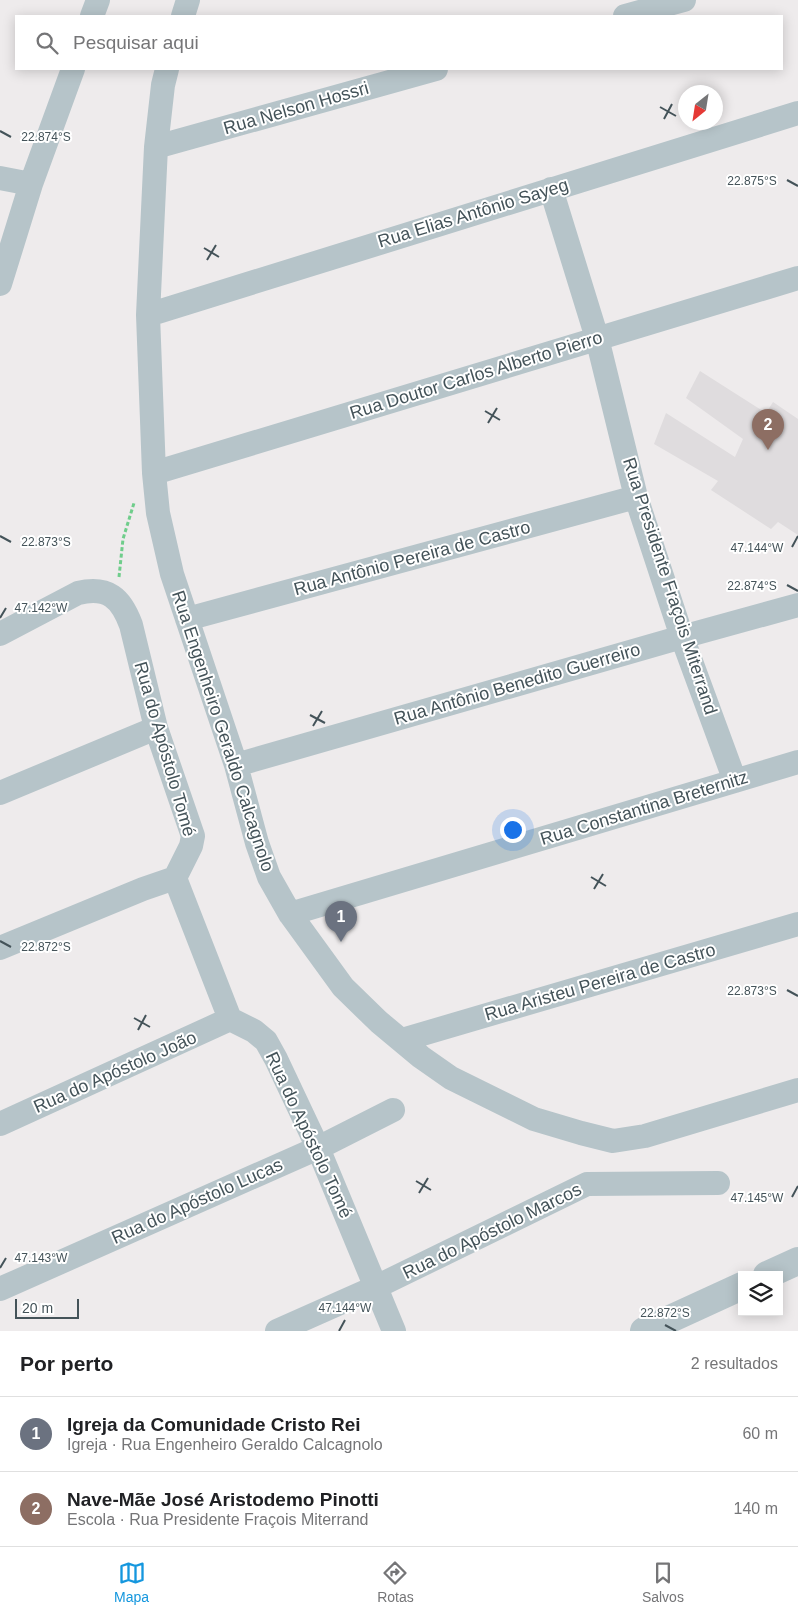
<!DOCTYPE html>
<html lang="pt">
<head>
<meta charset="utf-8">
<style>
  body { margin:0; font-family:Arial,sans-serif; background:#f6f6f6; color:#202124 }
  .controls { position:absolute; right:15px; bottom:15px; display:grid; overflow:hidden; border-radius:0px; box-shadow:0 2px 12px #0003 }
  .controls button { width:45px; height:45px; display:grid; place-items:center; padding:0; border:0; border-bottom:1px solid #e0e0e0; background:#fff; color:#202124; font:25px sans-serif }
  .compass { position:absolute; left:678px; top:85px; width:45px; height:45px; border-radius:50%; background:#fff; box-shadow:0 2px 12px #0003; rotate:210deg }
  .scale { position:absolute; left:15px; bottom:12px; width:64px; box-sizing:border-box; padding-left:5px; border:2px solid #445359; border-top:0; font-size:14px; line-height:18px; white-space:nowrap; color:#445359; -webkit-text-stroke:4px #fff; paint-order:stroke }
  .you { position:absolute; left:512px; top:829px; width:18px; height:18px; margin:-12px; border:4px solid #fff; border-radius:50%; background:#1a73e8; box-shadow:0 0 0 8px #1a73e833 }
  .badge { display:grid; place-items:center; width:32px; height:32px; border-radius:50%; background:#1597de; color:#fff; font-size:16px; font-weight:700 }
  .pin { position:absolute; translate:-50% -41px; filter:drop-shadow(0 1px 2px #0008) }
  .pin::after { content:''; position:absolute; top:26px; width:18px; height:15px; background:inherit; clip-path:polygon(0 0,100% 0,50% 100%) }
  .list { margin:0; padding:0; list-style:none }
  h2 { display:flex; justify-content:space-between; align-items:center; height:65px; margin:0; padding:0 20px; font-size:21px }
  h2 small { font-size:16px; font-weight:400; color:#757577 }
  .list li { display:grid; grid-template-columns:32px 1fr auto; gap:15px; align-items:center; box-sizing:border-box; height:75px; padding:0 20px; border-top:1px solid #e0e0e0 }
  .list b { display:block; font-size:19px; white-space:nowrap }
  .list p { margin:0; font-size:16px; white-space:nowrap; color:#757577 }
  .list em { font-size:16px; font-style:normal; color:#757577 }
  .icon { flex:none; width:28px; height:28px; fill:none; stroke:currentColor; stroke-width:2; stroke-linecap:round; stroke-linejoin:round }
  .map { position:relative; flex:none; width:798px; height:1331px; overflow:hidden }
  .search { position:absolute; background:#fff; box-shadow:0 2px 12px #0003; left:15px; right:15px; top:15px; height:55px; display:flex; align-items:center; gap:12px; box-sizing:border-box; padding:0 18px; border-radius:0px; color:#757577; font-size:19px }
  .sheet { height:215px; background:#fff }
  nav { display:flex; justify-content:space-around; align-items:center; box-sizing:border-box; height:70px; border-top:1px solid #e0e0e0; background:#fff; font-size:14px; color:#757577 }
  nav a { display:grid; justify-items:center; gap:2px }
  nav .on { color:#1597de }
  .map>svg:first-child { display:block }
</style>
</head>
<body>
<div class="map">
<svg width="798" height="1331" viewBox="0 0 798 1331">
  <rect width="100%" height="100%" fill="#eeebec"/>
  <path fill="#dfdcde" d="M 700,371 L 766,413 L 773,402 L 798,419 L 798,535 L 778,522 L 771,529 L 711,490 L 718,481 L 654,444 L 666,413 L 735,457 L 743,439 L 686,398 Z"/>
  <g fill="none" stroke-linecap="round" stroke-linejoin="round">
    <path stroke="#6fcd8b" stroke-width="3" stroke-dasharray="4 2.5" stroke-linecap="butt" d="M 119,577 L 123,539 L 134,503"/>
    <path stroke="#b6c4c9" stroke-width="24" d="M 92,16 L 98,0
      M 183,16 L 188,0
      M 625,16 L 684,0
      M 167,69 L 163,85 L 156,147 L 148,315 L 154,473 L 158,513 L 172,574 L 236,765 L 257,843 L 269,877 L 290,914 L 343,987 L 379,1022 L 421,1057 L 451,1078 L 534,1119 L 581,1133 L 613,1141 L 645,1136 L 798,1090
      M 156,147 L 436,69
      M 0,178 L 31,184
      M 551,189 L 597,338 L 636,497 L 682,637 L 735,781
      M 0,284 L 31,184 L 73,69
      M 148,315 L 798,113
      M 154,473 L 798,278
      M 187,619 L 636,497
      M 0,634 L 78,593 C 108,586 121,598 131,625 L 156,728 L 193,836 L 191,846 L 175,878
      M 236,765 L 682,637 L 798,605
      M 0,793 L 156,728
      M 175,878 L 230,1019 L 254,1031 L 266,1041 L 276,1059 L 318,1148 L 394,1331
      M 290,914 L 798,762
      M 0,948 L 143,889 L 175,878
      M 402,1040 L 798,924
      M 0,1124 L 230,1019
      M 0,1289 L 318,1148 L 393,1110
      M 277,1331 L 376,1287 L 587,1184 L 718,1183"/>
    <path stroke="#b6c4c9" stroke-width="28" d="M 767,1275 L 798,1261
      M 644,1331 L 742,1286"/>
  </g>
  <path fill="none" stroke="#445359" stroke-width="2" d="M 660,107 L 676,116M 664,119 L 672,104M 0,131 L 11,137M 787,180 L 798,186M 204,248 L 219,257M 207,260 L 216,245M 485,411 L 500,420M 488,423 L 497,408M 0,536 L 11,542M 792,547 L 798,536M 787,585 L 798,591M 0,618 L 6,608M 310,715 L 325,723M 313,726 L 322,711M 591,877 L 606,886M 594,889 L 603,874M 0,941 L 11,947M 787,990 L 798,996M 134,1018 L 150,1027M 138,1030 L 146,1015M 416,1181 L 431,1190M 419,1193 L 428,1178M 792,1197 L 798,1186M 0,1268 L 6,1258M 665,1325 L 676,1331M 339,1331 L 345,1320"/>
  <g text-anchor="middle" stroke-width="4" stroke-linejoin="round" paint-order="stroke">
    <g font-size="18" fill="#445359" stroke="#fff">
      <text transform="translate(296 108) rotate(-16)" y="6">Rua Nelson Hossri</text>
      <text transform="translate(473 213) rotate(-17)" y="6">Rua Elias Antônio Sayeg</text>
      <text transform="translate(476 375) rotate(-17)" y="6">Rua Doutor Carlos Alberto Pierro</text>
      <text transform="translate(412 558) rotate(-15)" y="6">Rua Antônio Pereira de Castro</text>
      <text transform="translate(670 586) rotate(72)" y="6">Rua Presidente Fraçois Miterrand</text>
      <text transform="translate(517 684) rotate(-16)" y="6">Rua Antônio Benedito Guerreiro</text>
      <text transform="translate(223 731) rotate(72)" y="6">Rua Engenheiro Geraldo Calcagnolo</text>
      <text transform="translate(165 749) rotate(74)" y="6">Rua do Apóstolo Tomé</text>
      <text transform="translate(644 808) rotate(-17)" y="6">Rua Constantina Breternitz</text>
      <text transform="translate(600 982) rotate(-16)" y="6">Rua Aristeu Pereira de Castro</text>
      <text transform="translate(115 1072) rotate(-24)" y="6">Rua do Apóstolo João</text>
      <text transform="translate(309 1135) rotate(65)" y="6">Rua do Apóstolo Tomé</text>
      <text transform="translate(197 1201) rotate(-24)" y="6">Rua do Apóstolo Lucas</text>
      <text transform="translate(492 1231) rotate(-26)" y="6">Rua do Apóstolo Marcos</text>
    </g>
  </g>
  <g font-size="12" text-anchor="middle" fill="#445359" stroke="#fff" stroke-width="4" stroke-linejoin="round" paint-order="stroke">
    <text x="46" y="141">22.874°S</text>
    <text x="752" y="185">22.875°S</text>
    <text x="46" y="546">22.873°S</text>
    <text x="757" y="552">47.144°W</text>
    <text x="752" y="590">22.874°S</text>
    <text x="41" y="612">47.142°W</text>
    <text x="46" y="951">22.872°S</text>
    <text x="752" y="995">22.873°S</text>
    <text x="757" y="1202">47.145°W</text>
    <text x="41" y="1262">47.143°W</text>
    <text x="345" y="1312">47.144°W</text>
    <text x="665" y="1317">22.872°S</text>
  </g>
</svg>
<div class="controls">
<button><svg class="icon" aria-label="layers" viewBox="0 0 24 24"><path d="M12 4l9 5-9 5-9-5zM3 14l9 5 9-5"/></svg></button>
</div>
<svg class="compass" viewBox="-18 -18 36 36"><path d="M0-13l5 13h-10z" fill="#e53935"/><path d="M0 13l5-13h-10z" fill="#757577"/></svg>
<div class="scale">20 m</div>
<div class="you"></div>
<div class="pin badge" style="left:341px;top:942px;background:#6b7280">1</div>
<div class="pin badge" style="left:768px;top:450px;background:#8d6e63">2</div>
<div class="search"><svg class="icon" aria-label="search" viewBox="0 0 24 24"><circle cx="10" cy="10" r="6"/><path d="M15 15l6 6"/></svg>Pesquisar aqui</div>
</div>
<section class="sheet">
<h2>Por perto<small>2 resultados</small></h2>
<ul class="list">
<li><span class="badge" style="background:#6b7280">1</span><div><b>Igreja da Comunidade Cristo Rei</b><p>Igreja · Rua Engenheiro Geraldo Calcagnolo</p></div><em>60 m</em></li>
<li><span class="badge" style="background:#8d6e63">2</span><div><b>Nave-Mãe José Aristodemo Pinotti</b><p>Escola · Rua Presidente Fraçois Miterrand</p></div><em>140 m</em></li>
</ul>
</section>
<nav>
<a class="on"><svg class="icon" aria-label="map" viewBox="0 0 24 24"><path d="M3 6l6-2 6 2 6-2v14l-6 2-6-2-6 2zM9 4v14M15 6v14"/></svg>Mapa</a>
<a><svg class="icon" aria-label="directions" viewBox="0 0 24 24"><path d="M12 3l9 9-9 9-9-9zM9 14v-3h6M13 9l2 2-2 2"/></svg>Rotas</a>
<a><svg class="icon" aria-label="saved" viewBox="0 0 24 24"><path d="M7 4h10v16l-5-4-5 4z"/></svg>Salvos</a>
</nav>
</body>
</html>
